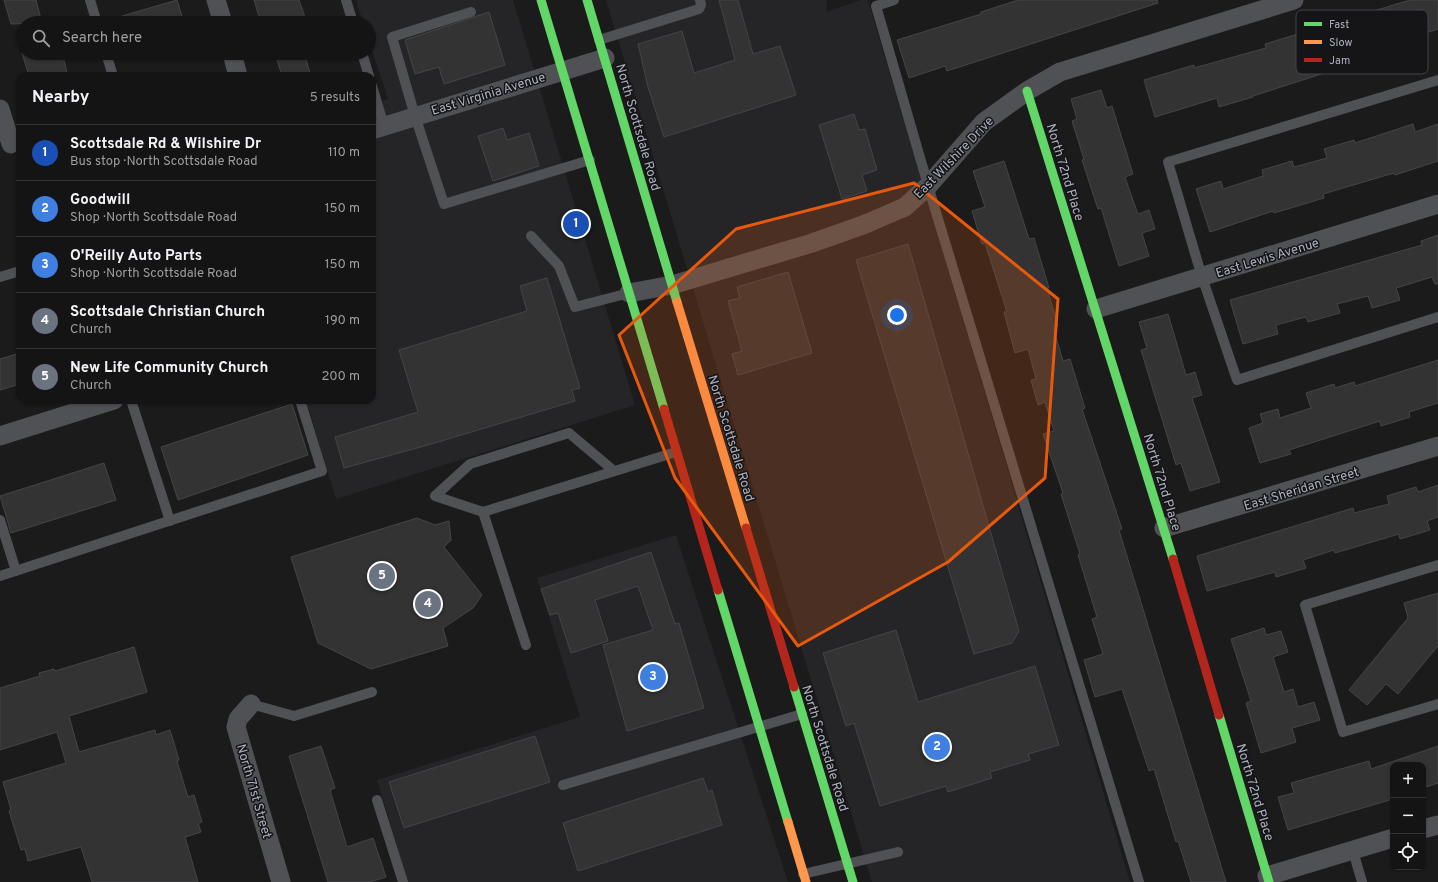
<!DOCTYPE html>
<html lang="en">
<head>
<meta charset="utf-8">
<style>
  body { margin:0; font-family:Overpass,sans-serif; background:#1d1d1e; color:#f1f3f6 }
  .controls { position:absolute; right:12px; bottom:12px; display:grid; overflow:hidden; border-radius:8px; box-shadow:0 1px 3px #0004 }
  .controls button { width:36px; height:36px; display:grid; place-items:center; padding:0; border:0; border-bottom:1px solid #333334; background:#141415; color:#f1f3f6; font:20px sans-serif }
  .you { position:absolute; left:897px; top:315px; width:14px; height:14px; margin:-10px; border:3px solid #fff; border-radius:50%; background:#1a73e8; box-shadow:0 0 0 6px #1a73e833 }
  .badge { display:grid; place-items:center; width:26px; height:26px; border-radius:50%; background:#0b8043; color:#fff; font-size:13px; font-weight:700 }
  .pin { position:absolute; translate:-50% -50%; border:2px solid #fff; box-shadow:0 1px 4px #0006 }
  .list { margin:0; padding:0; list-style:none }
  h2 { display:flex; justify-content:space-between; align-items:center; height:52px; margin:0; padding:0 16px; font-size:17px }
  h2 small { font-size:13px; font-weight:400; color:#9d9ea0 }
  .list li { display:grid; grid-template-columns:26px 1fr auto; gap:12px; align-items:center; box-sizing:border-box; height:56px; padding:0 16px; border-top:1px solid #333334 }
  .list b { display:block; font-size:15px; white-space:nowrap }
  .list p { margin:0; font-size:13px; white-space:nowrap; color:#9d9ea0 }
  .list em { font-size:13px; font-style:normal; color:#9d9ea0 }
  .icon { flex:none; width:22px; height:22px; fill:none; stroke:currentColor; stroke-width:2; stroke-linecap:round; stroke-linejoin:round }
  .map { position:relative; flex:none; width:1438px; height:882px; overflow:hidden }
  .search { position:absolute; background:#141415; box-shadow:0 1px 3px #0004; left:16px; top:16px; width:360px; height:44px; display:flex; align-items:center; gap:10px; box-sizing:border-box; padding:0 14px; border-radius:22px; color:#9d9ea0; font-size:15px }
  .panel { position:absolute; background:#141415; box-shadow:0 1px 3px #0004; left:16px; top:72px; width:360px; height:332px; border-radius:12px }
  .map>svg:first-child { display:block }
</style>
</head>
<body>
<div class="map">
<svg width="1438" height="882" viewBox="0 0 1438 882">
  <rect width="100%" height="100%" fill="#1b1b1c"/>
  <path fill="#252528" d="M 356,0 L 513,0 L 635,405 L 336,499 L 306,400 L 372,400 L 372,104 L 388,99 L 369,41 L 369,23 L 363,23 Z
    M 606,0 L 827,0 L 826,12 L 861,0 L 868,0 L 1130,882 L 872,882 Z
    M 676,535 L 788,882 L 408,882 L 377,780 L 580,717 L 537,578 Z"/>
  <path fill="#333334" stroke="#444548" d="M 4,0 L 36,0 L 42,23 L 11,24 Z
    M 177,0 L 184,23 L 112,23 L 112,19 Z
    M 254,0 L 299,0 L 307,23 L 261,23 Z
    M 719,0 L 738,0 L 753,54 L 780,46 L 796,95 L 664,137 L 648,87 L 638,44 L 682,31 L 694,73 L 735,60 Z
    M 1018,0 L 1157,0 L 1158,3 L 947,71 L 945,66 L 909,78 L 897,40 L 981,14 L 981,12 Z
    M 1410,0 L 1438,0 L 1438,29 L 1369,51 L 1371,58 L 1253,96 L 1253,97 L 1219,107 L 1217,98 L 1155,117 L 1144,80 L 1194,65 L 1194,68 L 1266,48 L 1265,44 Z
    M 489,12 L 505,65 L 444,84 L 439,67 L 415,74 L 405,40 Z
    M 22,53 L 62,53 L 68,76 L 29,76 Z
    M 275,53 L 304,53 L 311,76 L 282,76 Z
    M 1101,90 L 1107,108 L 1112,106 L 1133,174 L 1125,177 L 1135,206 L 1138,214 L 1149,210 L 1155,229 L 1142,233 L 1149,256 L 1119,266 L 1101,208 L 1098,209 L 1082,160 L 1084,159 L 1072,121 L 1077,119 L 1071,99 Z
    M 854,114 L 859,130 L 865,129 L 877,170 L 862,175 L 867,191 L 842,199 L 819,125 Z
    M 1413,124 L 1415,132 L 1438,124 L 1438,161 L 1395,175 L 1394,173 L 1323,194 L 1324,198 L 1274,213 L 1273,211 L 1210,232 L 1196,189 L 1221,181 L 1223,189 L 1263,176 L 1262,170 L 1292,161 L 1294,167 L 1327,158 L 1324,149 L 1354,140 L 1355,143 Z
    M 503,128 L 507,140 L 529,133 L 539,166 L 493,181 L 478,136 Z
    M 1004,161 L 1029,239 L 1034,238 L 1049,288 L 1047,288 L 1058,326 L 1053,327 L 1063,361 L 1070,359 L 1085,408 L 1082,409 L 1122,529 L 1119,530 L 1226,882 L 1191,882 L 1178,841 L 1176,842 L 1154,769 L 1149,771 L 1122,689 L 1095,697 L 1084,660 L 1103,654 L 1092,619 L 1097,617 L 1078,555 L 1080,554 L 1061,494 L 1063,493 L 1043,434 L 1054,431 L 1045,402 L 1038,405 L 1031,380 L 1036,379 L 1028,349 L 1015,353 L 1004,312 L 1007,312 L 985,243 L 982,244 L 972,211 L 985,207 L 973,171 Z
    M 1438,235 L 1438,284 L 1435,284 L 1432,277 L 1396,288 L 1400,300 L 1372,308 L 1368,296 L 1337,304 L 1340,313 L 1308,322 L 1306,317 L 1276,325 L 1278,334 L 1243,344 L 1230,300 L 1422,245 L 1421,241 Z
    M 908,244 L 1019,631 L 1012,643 L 974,654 L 856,260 Z
    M 788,272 L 812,353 L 738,375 L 732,354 L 742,351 L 728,301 L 740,298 L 737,287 Z
    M 547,278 L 580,388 L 572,390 L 575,401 L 428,445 L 344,468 L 335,437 L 418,412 L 399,350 L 527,311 L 520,286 Z
    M 1168,314 L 1186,375 L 1195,372 L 1202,395 L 1192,398 L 1220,482 L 1190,491 L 1181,463 L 1176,465 L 1141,350 L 1147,348 L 1139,322 Z
    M 20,353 L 20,384 L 0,390 L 0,359 Z
    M 1438,360 L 1438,403 L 1409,412 L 1410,417 L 1381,426 L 1380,421 L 1289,450 L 1291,454 L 1260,463 L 1249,428 L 1263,423 L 1260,414 L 1278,409 L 1280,418 L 1311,408 L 1306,393 L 1334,384 L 1335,388 L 1354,382 L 1355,386 Z
    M 292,404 L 308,455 L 178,500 L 161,447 Z
    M 104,463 L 116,500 L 11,533 L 0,496 Z
    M 1438,485 L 1438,517 L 1427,521 L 1430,530 L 1400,539 L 1399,534 L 1335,553 L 1334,550 L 1303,560 L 1306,568 L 1276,577 L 1275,572 L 1207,591 L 1197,556 L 1353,508 L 1354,513 L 1389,504 L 1387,496 L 1416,487 L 1418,492 Z
    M 417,518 L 435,525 L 449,521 L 451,540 L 444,547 L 482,595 L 473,608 L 443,628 L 448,646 L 371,669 L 318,643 L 291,557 Z
    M 651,552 L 675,624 L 679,623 L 704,708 L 627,731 L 603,645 L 653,630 L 638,586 L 595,600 L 608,641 L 571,653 L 558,613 L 550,615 L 541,589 Z
    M 1438,593 L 1438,646 L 1398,694 L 1386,684 L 1367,705 L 1349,690 L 1408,618 L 1404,603 Z
    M 1264,628 L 1266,635 L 1281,631 L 1288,652 L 1273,657 L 1284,692 L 1293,689 L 1298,707 L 1314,702 L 1320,720 L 1292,728 L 1296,742 L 1261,753 L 1246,703 L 1251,701 L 1231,639 Z
    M 896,630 L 918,702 L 1035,666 L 1059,745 L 1028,754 L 1030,760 L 990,772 L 992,778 L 948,792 L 946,786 L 880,806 L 854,723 L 846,726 L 823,653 Z
    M 134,647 L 147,692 L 69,716 L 79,752 L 155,730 L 156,735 L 170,730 L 179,760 L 177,761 L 188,797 L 194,795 L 202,822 L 198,823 L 201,832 L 185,837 L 198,882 L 92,882 L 81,847 L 28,861 L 25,849 L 21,850 L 9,811 L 11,810 L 3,782 L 66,763 L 57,732 L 0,750 L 0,688 L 40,676 L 39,673 L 54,669 L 55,671 Z
    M 535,736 L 550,782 L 404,828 L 389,782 Z
    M 321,746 L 335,788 L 330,790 L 347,847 L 373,838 L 386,877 L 370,882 L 328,882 L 289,756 Z
    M 1438,746 L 1438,783 L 1423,788 L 1423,765 L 1393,765 L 1393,799 L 1288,830 L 1278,797 L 1294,793 L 1291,783 L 1369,761 L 1371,769 Z
    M 703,778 L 708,792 L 712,790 L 722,825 L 578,871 L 563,823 Z"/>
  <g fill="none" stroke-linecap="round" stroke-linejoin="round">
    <path stroke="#4f5155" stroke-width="10" d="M 90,0 L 97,23
      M 346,0 L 353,23
      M 894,0 L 876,6 L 932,199 L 1139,882
      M 471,12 L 392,37 L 415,116 L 444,204 L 590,160
      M 599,40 L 699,9 L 701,5 L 700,0
      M 106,53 L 113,76
      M 362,53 L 369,76
      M 1438,80 L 1168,162 L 1202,277 L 1237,380 L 1438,317
      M 372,86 L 384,126
      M 531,236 L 559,266 L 575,307 L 629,293
      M 0,277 L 20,271
      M 131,400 L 170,521
      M 483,512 L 435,496 L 470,464 L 569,433 L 614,471
      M 0,520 L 16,571
      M 1438,565 L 1305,605 L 1343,732 L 1438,704
      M 0,576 L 322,471 L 300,400
      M 526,645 L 483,512 L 676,452
      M 251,704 L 294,716 L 372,692
      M 563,785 L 802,714
      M 377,800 L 403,882
      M 1353,851 L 1362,882
      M 803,874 L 898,852"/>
    <path stroke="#4f5155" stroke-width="19" d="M 216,0 L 223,23
      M 232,53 L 238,76
      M 0,109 L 11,144
      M 372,130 L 605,58
      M 629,293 L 672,285 L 812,243 L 863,225 L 905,207 L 928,186 L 984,122 L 1027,91 L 1060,72 L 1294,0
      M 1096,309 L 1438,204
      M 0,436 L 114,400
      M 1164,528 L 1438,446
      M 251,704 L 238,719 L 236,727 L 281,882
      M 1423,829 L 1438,825
      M 1267,876 L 1393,838"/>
    <path stroke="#63d668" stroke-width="9" d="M 541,0 L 664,409
      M 587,0 L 677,302
      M 1027,91 L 1173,559
      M 718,590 L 788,822
      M 794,687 L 853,882
      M 1219,715 L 1269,882"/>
    <path stroke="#ff974d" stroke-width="9" d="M 677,302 L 746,528
      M 788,822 L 806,882"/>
    <path stroke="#b3261e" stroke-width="9" d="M 664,409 L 718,590
      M 746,528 L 794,687
      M 1173,559 L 1219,715"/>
  </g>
  <path fill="#e8590c" fill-opacity="0.2" stroke="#e8590c" stroke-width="3" stroke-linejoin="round" d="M 914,183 L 1058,299 L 1045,478 L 948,562 L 798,646 L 675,478 L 619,335 L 736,229 Z"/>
  <g text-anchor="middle" stroke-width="3" stroke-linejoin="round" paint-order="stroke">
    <g font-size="13" fill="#acb0bd" stroke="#151518">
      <text transform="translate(488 93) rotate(-17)" y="5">East Virginia Avenue</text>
      <text transform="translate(639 127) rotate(74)" y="5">North Scottsdale Road</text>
      <text transform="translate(953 157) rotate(-46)" y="5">East Wilshire Drive</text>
      <text transform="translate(1066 172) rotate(73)" y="5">North 72nd Place</text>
      <text transform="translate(1267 257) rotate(-17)" y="5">East Lewis Avenue</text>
      <text transform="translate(732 438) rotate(73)" y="5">North Scottsdale Road</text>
      <text transform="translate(1163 482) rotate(73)" y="5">North 72nd Place</text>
      <text transform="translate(1301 488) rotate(-17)" y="5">East Sheridan Street</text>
      <text transform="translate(826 748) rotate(73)" y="5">North Scottsdale Road</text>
      <text transform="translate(255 791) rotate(74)" y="5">North 71st Street</text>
      <text transform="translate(1256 792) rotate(73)" y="5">North 72nd Place</text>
    </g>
  </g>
  <rect x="1296" y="10" width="132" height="64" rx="6" fill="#151518" stroke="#42444a" stroke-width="1"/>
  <rect x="1304" y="22" width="18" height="4" fill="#63d668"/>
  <rect x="1304" y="40" width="18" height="4" fill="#ff974d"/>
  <rect x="1304" y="58" width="18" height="4" fill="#b3261e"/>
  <g font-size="11" fill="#acb0bd">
    <text x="1329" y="28">Fast</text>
    <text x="1329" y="46">Slow</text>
    <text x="1329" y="64">Jam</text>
  </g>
</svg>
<div class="controls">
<button>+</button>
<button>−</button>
<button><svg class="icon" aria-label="locate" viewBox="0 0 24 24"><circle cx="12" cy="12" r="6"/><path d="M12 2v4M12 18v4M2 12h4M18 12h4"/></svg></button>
</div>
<div class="you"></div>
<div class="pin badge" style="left:576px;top:224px;background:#1a4fb4">1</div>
<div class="pin badge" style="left:937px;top:747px;background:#3f7fe0">2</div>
<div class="pin badge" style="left:653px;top:677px;background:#3f7fe0">3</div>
<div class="pin badge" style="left:428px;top:604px;background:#6b7280">4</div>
<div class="pin badge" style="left:382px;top:576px;background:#6b7280">5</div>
<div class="search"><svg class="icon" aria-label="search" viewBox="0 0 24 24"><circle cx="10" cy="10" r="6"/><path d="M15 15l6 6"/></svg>Search here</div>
<section class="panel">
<h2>Nearby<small>5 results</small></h2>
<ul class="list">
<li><span class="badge" style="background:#1a4fb4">1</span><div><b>Scottsdale Rd &amp; Wilshire Dr</b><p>Bus stop · North Scottsdale Road</p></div><em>110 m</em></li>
<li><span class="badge" style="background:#3f7fe0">2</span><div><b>Goodwill</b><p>Shop · North Scottsdale Road</p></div><em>150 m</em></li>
<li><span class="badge" style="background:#3f7fe0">3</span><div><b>O'Reilly Auto Parts</b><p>Shop · North Scottsdale Road</p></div><em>150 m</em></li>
<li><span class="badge" style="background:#6b7280">4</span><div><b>Scottsdale Christian Church</b><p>Church</p></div><em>190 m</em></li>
<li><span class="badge" style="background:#6b7280">5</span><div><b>New Life Community Church</b><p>Church</p></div><em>200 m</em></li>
</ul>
</section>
</div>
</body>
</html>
